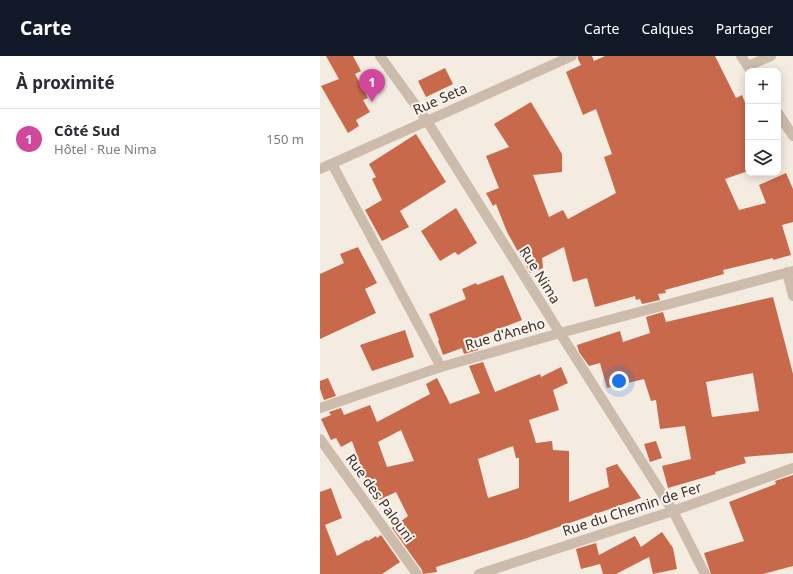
<!DOCTYPE html>
<html lang="fr">
<head>
<meta charset="utf-8">
<style>
  body { margin:0; font-family:"Noto Sans",sans-serif; background:#f7f7f7; color:#2b2b33 }
  .controls { position:absolute; right:12px; top:12px; display:grid; overflow:hidden; border-radius:8px; box-shadow:0 2px 10px #0003 }
  .controls button { width:36px; height:36px; display:grid; place-items:center; padding:0; border:0; border-bottom:1px solid #e1e1e2; background:#fff; color:#2b2b33; font:20px sans-serif }
  .you { position:absolute; left:299px; top:325px; width:14px; height:14px; margin:-10px; border:3px solid #fff; border-radius:50%; background:#1a73e8; box-shadow:0 0 0 6px #1a73e833 }
  .badge { display:grid; place-items:center; width:26px; height:26px; border-radius:50%; background:#111827; color:#fff; font-size:13px; font-weight:700 }
  .pin { position:absolute; translate:-50% -33px; filter:drop-shadow(0 1px 2px #0008) }
  .pin::after { content:''; position:absolute; top:21px; width:14px; height:12px; background:inherit; clip-path:polygon(0 0,100% 0,50% 100%) }
  .list { margin:0; padding:0; list-style:none }
  h2 { display:flex; justify-content:space-between; align-items:center; height:52px; margin:0; padding:0 16px; font-size:17px }
  h2 small { font-size:13px; font-weight:400; color:#7c7c81 }
  .list li { display:grid; grid-template-columns:26px 1fr auto; gap:12px; align-items:center; box-sizing:border-box; height:60px; padding:0 16px; border-top:1px solid #e1e1e2 }
  .list b { display:block; font-size:15px; white-space:nowrap }
  .list p { margin:0; font-size:13px; white-space:nowrap; color:#7c7c81 }
  .list em { font-size:13px; font-style:normal; color:#7c7c81 }
  .icon { flex:none; width:22px; height:22px; fill:none; stroke:currentColor; stroke-width:2; stroke-linecap:round; stroke-linejoin:round }
  .map { position:relative; flex:none; width:473px; height:518px; overflow:hidden }
  header { display:flex; align-items:center; gap:24px; box-sizing:border-box; height:56px; padding:0 20px; background:#111827; color:#fff }
  header strong { font-size:19px }
  nav { display:flex; gap:22px; margin-inline-start:auto; font-size:14px }
  main { display:flex }
  aside { flex:1; background:#fff }
  .map>svg:first-child { display:block }
</style>
</head>
<body>
<header>
<strong>Carte</strong>
<nav><a>Carte</a><a>Calques</a><a>Partager</a></nav>
</header>
<main>
<aside>
<h2>À proximité<small></small></h2>
<ul class="list">
<li><span class="badge" style="background:#d1479c">1</span><div><b>Côté Sud</b><p>Hôtel · Rue Nima</p></div><em>150 m</em></li>
</ul>
</aside>
<div class="map">
<svg width="473" height="518" viewBox="0 0 473 518">
  <rect width="100%" height="100%" fill="#f4ebe1"/>
  <path fill="#c8694b" fill-rule="evenodd" d="M 6,0 L 33,0 L 41,15 L 35,18 L 48,42 L 43,44 L 50,56 L 36,64 L 39,70 L 28,77 L 1,30 L 19,23 Z
    M 258,0 L 272,0 L 274,5 L 285,0 L 395,0 L 416,42 L 422,39 L 428,54 L 428,115 L 405,123 L 419,154 L 446,147 L 439,129 L 466,117 L 473,133 L 473,166 L 462,169 L 471,199 L 453,204 L 453,202 L 403,214 L 404,218 L 345,234 L 346,237 L 338,238 L 340,244 L 322,248 L 320,243 L 316,244 L 315,240 L 275,251 L 267,222 L 253,226 L 244,191 L 222,202 L 223,212 L 210,217 L 187,176 L 176,148 L 173,150 L 166,137 L 179,132 L 166,100 L 189,91 L 174,68 L 211,46 L 242,98 L 242,116 L 213,119 L 229,161 L 243,154 L 248,163 L 296,137 L 284,101 L 292,98 L 276,53 L 263,59 L 246,16 L 261,9 L 258,3 Z
    M 125,12 L 133,28 L 106,41 L 98,25 Z
    M 96,78 L 126,126 L 80,155 L 89,171 L 62,185 L 45,154 L 62,144 L 52,123 L 56,121 L 49,108 Z
    M 136,152 L 157,187 L 138,199 L 135,196 L 120,205 L 101,175 Z
    M 38,191 L 57,227 L 45,233 L 56,257 L 0,283 L 0,218 L 24,207 L 20,198 Z
    M 183,219 L 202,264 L 157,282 L 158,286 L 156,287 L 158,294 L 144,298 L 142,292 L 123,299 L 118,285 L 119,284 L 109,258 L 146,243 L 142,233 L 156,227 L 157,229 Z
    M 453,241 L 473,318 L 473,397 L 424,401 L 426,407 L 395,416 L 396,418 L 348,432 L 342,410 L 371,403 L 365,370 L 340,373 L 336,344 L 331,345 L 324,323 L 287,332 L 280,307 L 269,310 L 259,296 L 257,289 L 300,275 L 303,286 L 330,277 L 326,261 L 343,256 L 346,266 ZM 433,317 L 439,355 L 392,361 L 386,326 Z
    M 85,274 L 94,301 L 52,315 L 40,289 Z
    M 163,306 L 175,336 L 220,318 L 221,321 L 241,311 L 248,327 L 233,334 L 239,354 L 209,364 L 216,387 L 232,385 L 233,394 L 249,395 L 249,446 L 289,431 L 286,412 L 297,408 L 321,442 L 204,483 L 116,511 L 117,516 L 103,518 L 102,514 L 72,472 L 88,460 L 76,436 L 55,446 L 45,425 L 46,424 L 32,385 L 21,391 L 16,382 L 11,384 L 1,363 L 11,359 L 9,356 L 21,352 L 24,359 L 50,349 L 57,366 L 110,338 L 106,328 L 117,322 L 130,348 L 160,337 L 149,310 ZM 81,374 L 94,405 L 67,411 L 58,386 ZM 193,390 L 196,402 L 199,402 L 199,432 L 168,442 L 158,403 Z
    M 8,322 L 16,340 L 4,344 L 0,333 L 0,325 Z
    M 336,385 L 342,402 L 330,406 L 324,388 Z
    M 473,419 L 473,510 L 443,518 L 391,518 L 384,497 L 424,485 L 409,446 L 456,428 L 455,425 Z
    M 11,432 L 22,462 L 5,469 L 17,500 L 47,484 L 48,485 L 56,480 L 57,482 L 61,479 L 80,506 L 62,518 L 0,518 L 0,436 Z
    M 342,476 L 353,492 L 357,513 L 333,518 L 329,501 L 296,518 L 283,518 L 280,508 L 261,513 L 256,493 L 276,487 L 279,499 L 315,480 L 321,491 Z"/>
  <g fill="none" stroke-linecap="round" stroke-linejoin="round">
    <path stroke="#cdbbac" stroke-width="10" d="M 60,0 L 107,65 L 240,277 L 353,455 L 385,518
      M 421,0 L 431,15
      M 428,10 L 451,0
      M 458,57 L 473,80
      M 12,108 L 121,311
      M 0,113 L 252,0
      M 467,216 L 473,240
      M 0,352 L 121,311 L 240,277 L 473,215
      M 0,383 L 97,518"/>
    <path stroke="#cdbbac" stroke-width="10" d="M 159,518 L 353,455 L 473,412"/>
  </g>
  <g text-anchor="middle" stroke-width="4" stroke-linejoin="round" paint-order="stroke">
    <g font-size="14" fill="#3b302b" stroke="#fbf5ee">
      <text transform="translate(120 43) rotate(-24)" y="5">Rue Seta</text>
      <text transform="translate(220 219) rotate(58)" y="5">Rue Nima</text>
      <text transform="translate(185 278) rotate(-16)" y="5">Rue d'Aneho</text>
      <text transform="translate(60 442) rotate(54)" y="5">Rue des Palouni</text>
      <text transform="translate(312 453) rotate(-18)" y="5">Rue du Chemin de Fer</text>
    </g>
  </g>
</svg>
<div class="controls">
<button>+</button>
<button>−</button>
<button><svg class="icon" aria-label="layers" viewBox="0 0 24 24"><path d="M12 4l9 5-9 5-9-5zM3 14l9 5 9-5"/></svg></button>
</div>
<div class="you"></div>
<div class="pin badge" style="left:52px;top:46px;background:#d1479c">1</div>
</div>
</main>
</body>
</html>
